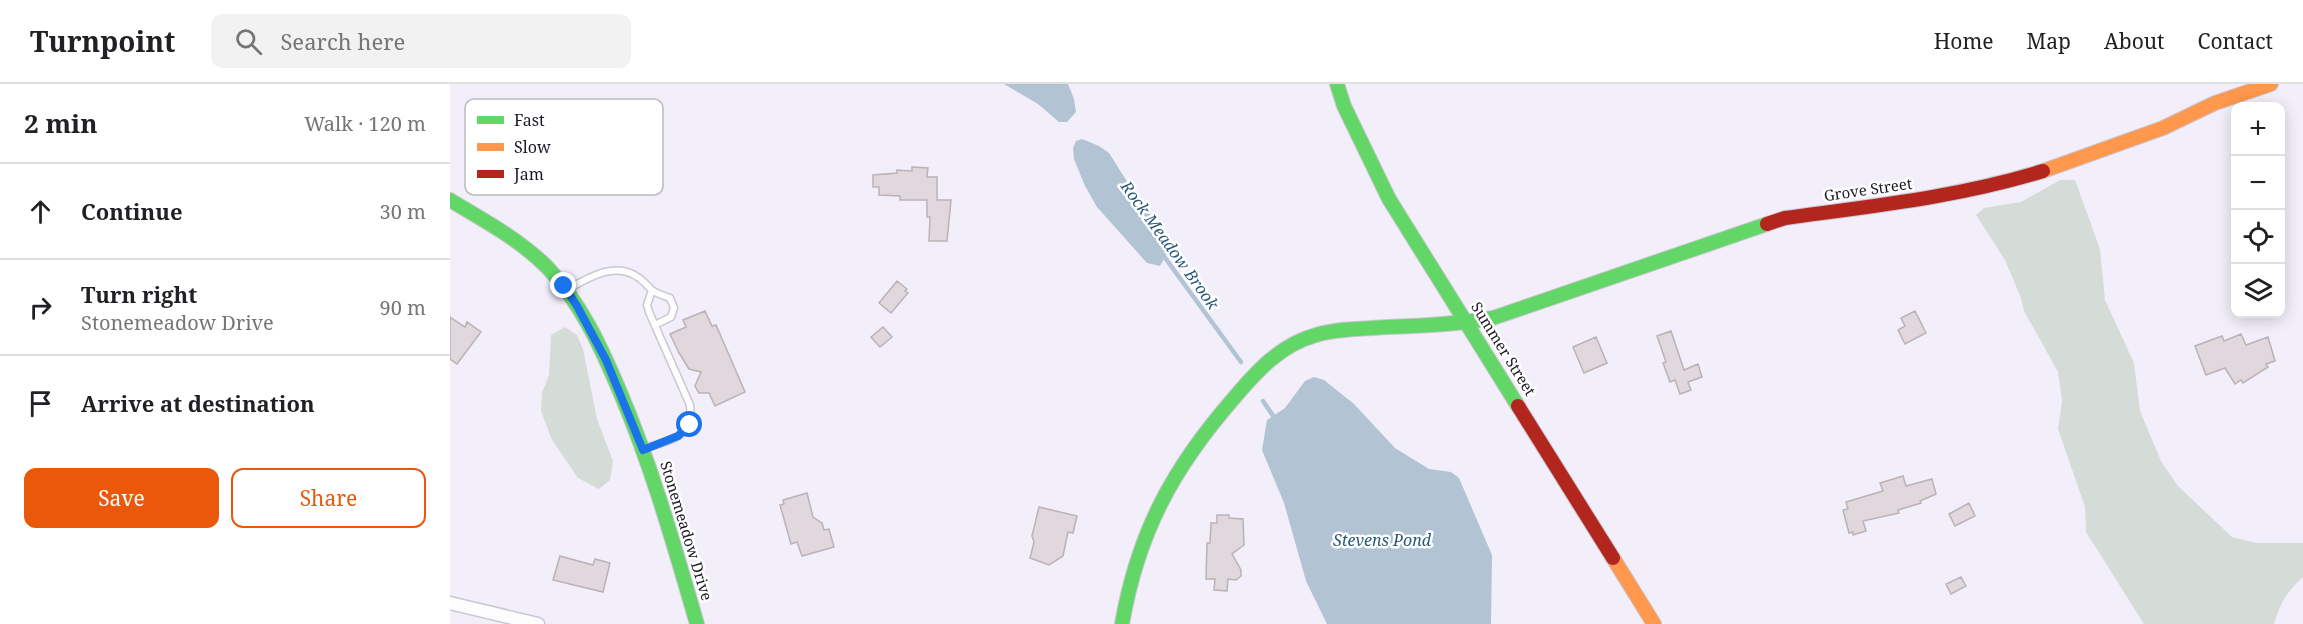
<!DOCTYPE html>
<html lang="en">
<head>
<meta charset="utf-8">
<style>
  body { margin:0; font-family:"Noto Serif",serif; background:#f2f2f2; color:#202124 }
  .controls { position:absolute; right:18px; top:18px; display:grid; overflow:hidden; border-radius:12px; box-shadow:0 3px 15px #0003 }
  .controls button { width:54px; height:54px; display:grid; place-items:center; padding:0; border:0; border-bottom:2px solid #e0e0e0; background:#fff; color:#202124; font:30px sans-serif }
  .stop { position:absolute; width:18px; height:18px; margin:-14px; border:4px solid #1a73e8; border-radius:50%; background:#fff }
  .stop.end { background:#1a73e8; border-color:#fff; box-shadow:0 2px 6px #0008 }
  .list { margin:0; padding:0; list-style:none }
  h2 { display:flex; justify-content:space-between; align-items:center; height:78px; margin:0; padding:0 24px; font-size:26px }
  h2 small { font-size:20px; font-weight:400; color:#757577 }
  .list li { display:grid; grid-template-columns:39px 1fr auto; gap:18px; align-items:center; box-sizing:border-box; height:96px; padding:0 24px; border-top:2px solid #e0e0e0 }
  .list b { display:block; font-size:22px; white-space:nowrap }
  .list p { margin:0; font-size:20px; white-space:nowrap; color:#757577 }
  .list em { font-size:20px; font-style:normal; color:#757577 }
  .actions { display:flex; gap:12px; padding:18px 24px }
  .actions a { flex:1; padding:14px 0; border:2px solid #ea580c; border-radius:12px; text-align:center; font-size:21px; color:#ea580c }
  .actions .main { background:#ea580c; color:#fff }
  .icon { flex:none; width:33px; height:33px; fill:none; stroke:currentColor; stroke-width:2; stroke-linecap:round; stroke-linejoin:round }
  .map { position:relative; flex:none; width:1853px; height:540px; overflow:hidden }
  header { display:flex; align-items:center; gap:36px; box-sizing:border-box; height:84px; padding:0 30px; background:#fff; border-bottom:2px solid #e0e0e0 }
  header strong { font-size:28px }
  nav { display:flex; gap:33px; margin-inline-start:auto; font-size:21px }
  .search { width:420px; height:54px; background:#f2f2f2; display:flex; align-items:center; gap:15px; box-sizing:border-box; padding:0 21px; border-radius:12px; color:#757577; font-size:22px }
  main { display:flex }
  aside { flex:1; background:#fff }
  .map>svg:first-child { display:block }
</style>
</head>
<body>
<header>
<strong>Turnpoint</strong>
<div class="search"><svg class="icon" aria-label="search" viewBox="0 0 24 24"><circle cx="10" cy="10" r="6"/><path d="M15 15l6 6"/></svg>Search here</div>
<nav><a>Home</a><a>Map</a><a>About</a><a>Contact</a></nav>
</header>
<main>
<aside>
<h2>2 min<small>Walk · 120 m</small></h2>
<ul class="list">
<li><svg class="icon" aria-label="ahead" viewBox="0 0 24 24"><path d="M12 20V5M6 11l6-6 6 6"/></svg><div><b>Continue</b></div><em>30 m</em></li>
<li><svg class="icon" aria-label="right" viewBox="0 0 24 24"><path d="M7 20v-9h11M14 6l5 5-5 5"/></svg><div><b>Turn right</b><p>Stonemeadow Drive</p></div><em>90 m</em></li>
<li><svg class="icon" aria-label="arrive" viewBox="0 0 24 24"><path d="M6 21V4h12l-3 4 3 4H6"/></svg><div><b>Arrive at destination</b></div></li>
</ul>
<div class="actions"><a class="main">Save</a><a>Share</a></div>
</aside>
<div class="map">
<svg width="1853" height="540" viewBox="0 0 1853 540">
  <rect width="100%" height="100%" fill="#f2effa"/>
  <path fill="#d5dcd7" d="M 1610,96 L 1625,96 L 1650,165 L 1655,216 L 1684,279 L 1690,327 L 1711,377 L 1728,402 L 1782,453 L 1806,459 L 1853,459 L 1853,493 C 1836,509 1831,518 1824,540 L 1694,540 L 1636,448 L 1635,423 L 1608,345 L 1612,317 L 1608,288 L 1574,227 L 1571,214 L 1555,176 L 1526,131 L 1534,124 L 1571,118 Z
    M 115,243 L 127,251 L 133,265 L 147,335 L 163,377 L 160,396 L 149,405 L 128,394 L 102,356 L 91,327 L 92,309 L 99,291 L 101,251 Z"/>
  <path fill="#b2c4d4" d="M 554,0 L 618,0 L 624,15 L 626,28 L 617,38 L 609,38 L 588,20 Z
    M 632,55 L 649,62 L 659,69 L 688,115 L 712,145 L 717,155 L 719,166 L 710,182 L 697,179 L 647,123 L 635,102 L 624,75 L 623,64 L 626,57 Z
    M 864,293 L 874,296 L 904,320 L 945,364 L 979,385 L 1001,388 L 1009,394 L 1042,471 L 1041,540 L 877,540 L 856,497 L 834,419 L 812,366 L 817,336 L 835,324 L 855,297 Z"/>
  <g fill="none" stroke-linecap="round" stroke-linejoin="round">
    <path stroke="#b2c4d4" stroke-width="4.5" d="M 713,171 L 791,278
      M 813,317 L 826,336"/>
  </g>
  <path fill="#e0d8dc" stroke="#bab2b6" stroke-width="1.5" d="M 462,83 L 478,84 L 477,93 L 487,93 L 487,116 L 501,116 L 497,157 L 479,157 L 480,133 L 477,133 L 477,116 L 450,116 L 450,112 L 429,111 L 429,103 L 423,103 L 423,91 L 447,89 L 447,86 L 462,87 Z
    M 447,197 L 457,205 L 455,207 L 458,209 L 441,229 L 429,219 Z
    M 255,227 L 262,242 L 266,241 L 295,308 L 265,322 L 259,309 L 249,309 L 245,302 L 251,288 L 239,285 L 229,269 L 220,250 L 236,243 L 233,236 Z
    M 1465,227 L 1476,249 L 1455,260 L 1448,246 L 1455,242 L 1451,234 Z
    M 0,233 L 15,243 L 17,238 L 31,248 L 7,280 L 0,275 Z
    M 433,243 L 442,253 L 430,263 L 421,253 Z
    M 1221,247 L 1234,286 L 1248,280 L 1252,293 L 1238,298 L 1241,306 L 1230,310 L 1225,296 L 1220,298 L 1213,279 L 1216,278 L 1207,252 Z
    M 1791,250 L 1796,261 L 1818,253 L 1825,277 L 1816,280 L 1818,283 L 1793,299 L 1791,296 L 1785,300 L 1775,284 L 1756,291 L 1745,262 L 1772,252 L 1774,257 Z
    M 1146,253 L 1157,279 L 1134,289 L 1123,263 Z
    M 1453,392 L 1456,402 L 1482,395 L 1486,410 L 1470,417 L 1471,419 L 1448,426 L 1449,429 L 1413,437 L 1416,447 L 1403,451 L 1403,448 L 1399,449 L 1393,426 L 1398,425 L 1396,418 L 1433,407 L 1430,399 Z
    M 357,409 L 363,433 L 372,439 L 374,446 L 379,445 L 384,463 L 352,472 L 347,458 L 341,460 L 330,421 L 334,420 L 333,416 Z
    M 1519,419 L 1525,432 L 1505,442 L 1499,430 Z
    M 589,423 L 627,432 L 623,449 L 618,448 L 613,472 L 599,481 L 580,474 L 584,458 L 582,452 Z
    M 767,431 L 779,431 L 779,434 L 793,435 L 794,461 L 782,470 L 791,486 L 791,492 L 786,496 L 778,495 L 777,507 L 764,506 L 765,495 L 756,495 L 757,459 L 760,459 L 761,439 L 767,439 Z
    M 110,472 L 143,481 L 145,475 L 160,479 L 153,508 L 103,496 Z
    M 1511,493 L 1516,502 L 1501,510 L 1496,500 Z"/>
  <g fill="none" stroke-linecap="round" stroke-linejoin="round">
    <g stroke="#cac7d2" stroke-width="9">
      <path id="lane" d="M 120,204 C 141,192 167,177 189,194 C 194,197 198,203 203,207 C 208,210 215,212 220,214 L 224,224 L 221,233 L 205,241
        M 196,364 C 222,355 244,354 240,321 L 199,228 L 197,221 L 202,206"/>
    </g>
    <g stroke="#cac7d2" stroke-width="15">
      <path id="street" d="M 0,519 L 88,540"/>
    </g>
    <g stroke="#cac7d2" stroke-width="16">
      <path id="fast" d="M 887,0 L 894,22 L 939,115 L 1068,322
        M 0,116 C 33,136 69,155 97,183 C 131,219 151,263 170,308 C 202,383 224,461 247,540
        M 672,540 C 688,448 723,384 784,314 C 807,287 830,261 866,251 C 889,244 914,245 938,243 C 973,242 1008,240 1043,234 L 1317,140"/>
    </g>
    <g stroke="#cac7d2" stroke-width="16">
      <path id="slow" d="M 1593,87 L 1713,44 L 1765,19 L 1821,0
        M 1163,474 L 1204,540"/>
    </g>
    <g stroke="#cac7d2" stroke-width="16">
      <path id="jam" d="M 1317,140 L 1335,134 C 1422,122 1509,113 1593,87
        M 1068,322 L 1163,474"/>
    </g>
    <use href="#lane" stroke="#fdfdfe" stroke-width="6"/>
    <use href="#street" stroke="#fdfdfe" stroke-width="12"/>
    <use href="#fast" stroke="#63d668" stroke-width="14"/>
    <use href="#slow" stroke="#ff974d" stroke-width="14"/>
    <use href="#jam" stroke="#b3261e" stroke-width="14"/>
  </g>
  <g fill="none" stroke-linecap="round" stroke-linejoin="round">
    <path stroke="#1a73e8" stroke-width="8" d="M 114,202 L 127,222 L 156,276 L 193,366 L 228,352 L 240,341"/>
  </g>
  <g text-anchor="middle" stroke-width="5" stroke-linejoin="round" paint-order="stroke">
    <g font-size="15" fill="#1b1823" stroke="#fff">
      <text transform="translate(1418 106) rotate(-8)" y="5">Grove Street</text>
      <text transform="translate(1053 265) rotate(58)" y="5">Summer Street</text>
      <text transform="translate(236 447) rotate(73)" y="5">Stonemeadow Drive</text>
    </g>
    <g font-size="16" font-style="italic" fill="#2a5976" stroke="#fff">
      <text transform="translate(720 161) rotate(54)" y="6">Rock Meadow Brook</text>
      <text x="932" y="462">Stevens Pond</text>
    </g>
  </g>
  <rect x="15" y="15" width="198" height="96" rx="9" fill="#fff" stroke="#bbbabd" stroke-width="1.5"/>
  <rect x="27" y="32" width="27" height="8" fill="#63d668"/>
  <rect x="27" y="59" width="27" height="8" fill="#ff974d"/>
  <rect x="27" y="86" width="27" height="8" fill="#b3261e"/>
  <g font-size="16" fill="#1b1823">
    <text x="64" y="42">Fast</text>
    <text x="64" y="69">Slow</text>
    <text x="64" y="96">Jam</text>
  </g>
</svg>
<div class="controls">
<button>+</button>
<button>−</button>
<button><svg class="icon" aria-label="locate" viewBox="0 0 24 24"><circle cx="12" cy="12" r="6"/><path d="M12 2v4M12 18v4M2 12h4M18 12h4"/></svg></button>
<button><svg class="icon" aria-label="layers" viewBox="0 0 24 24"><path d="M12 4l9 5-9 5-9-5zM3 14l9 5 9-5"/></svg></button>
</div>
<div class="stop" style="left:240px;top:341px"></div>
<div class="stop end" style="left:114px;top:202px"></div>
</div>
</main>
</body>
</html>
